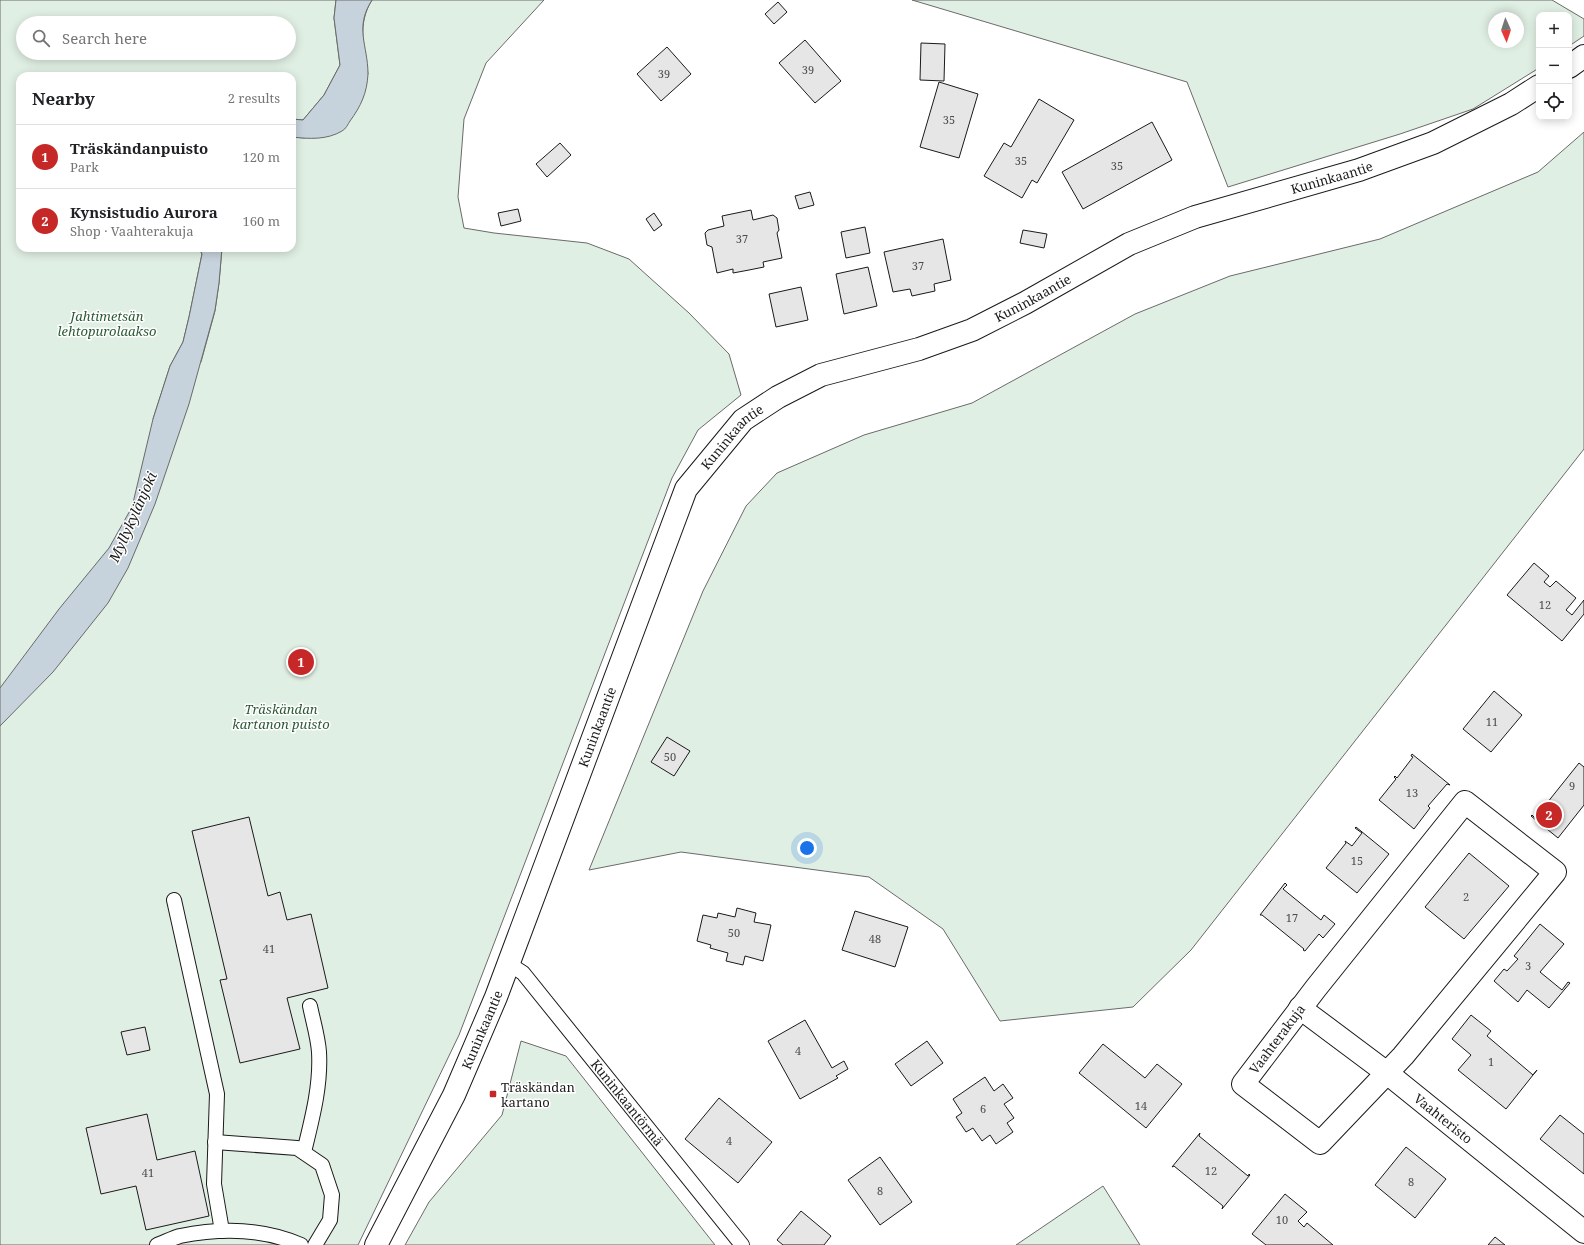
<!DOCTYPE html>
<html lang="en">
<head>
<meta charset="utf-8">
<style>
  body { margin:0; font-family:"Noto Serif",serif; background:#f6f6f6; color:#202124 }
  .controls { position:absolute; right:12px; top:12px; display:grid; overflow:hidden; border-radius:8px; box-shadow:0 2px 10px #0003 }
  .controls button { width:36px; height:36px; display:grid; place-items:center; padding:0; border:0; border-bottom:1px solid #e0e0e0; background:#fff; color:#202124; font:20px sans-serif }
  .compass { position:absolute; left:1488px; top:12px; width:36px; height:36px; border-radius:50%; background:#fff; box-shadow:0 2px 10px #0003; rotate:177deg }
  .you { position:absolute; left:807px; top:848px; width:14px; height:14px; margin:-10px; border:3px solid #fff; border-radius:50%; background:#1a73e8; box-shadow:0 0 0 6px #1a73e833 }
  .badge { display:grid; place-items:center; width:26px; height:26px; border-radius:50%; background:#c62828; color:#fff; font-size:13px; font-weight:700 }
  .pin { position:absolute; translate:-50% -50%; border:2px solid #fff; box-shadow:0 1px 4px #0006 }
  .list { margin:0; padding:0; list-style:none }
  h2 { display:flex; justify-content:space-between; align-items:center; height:52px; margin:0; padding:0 16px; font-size:17px }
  h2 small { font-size:13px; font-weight:400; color:#757577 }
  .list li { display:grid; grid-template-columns:26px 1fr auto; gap:12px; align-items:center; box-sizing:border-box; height:64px; padding:0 16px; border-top:1px solid #e0e0e0 }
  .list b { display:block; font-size:15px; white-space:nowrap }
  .list p { margin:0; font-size:13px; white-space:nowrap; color:#757577 }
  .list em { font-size:13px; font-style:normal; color:#757577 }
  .icon { flex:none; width:22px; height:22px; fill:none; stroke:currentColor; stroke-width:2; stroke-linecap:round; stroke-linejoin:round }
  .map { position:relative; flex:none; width:1584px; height:1245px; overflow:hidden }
  .search { position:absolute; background:#fff; box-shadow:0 2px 10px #0003; left:16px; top:16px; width:280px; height:44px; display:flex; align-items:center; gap:10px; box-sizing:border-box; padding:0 14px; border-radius:22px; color:#757577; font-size:15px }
  .panel { position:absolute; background:#fff; box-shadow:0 2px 10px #0003; left:16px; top:72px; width:280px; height:180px; border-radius:12px }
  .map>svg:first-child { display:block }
</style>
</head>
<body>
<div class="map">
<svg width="1584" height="1245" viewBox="0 0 1584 1245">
  <rect width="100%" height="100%" fill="#fff"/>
  <path fill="#e0efe3" stroke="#6a6a6a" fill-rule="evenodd" d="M 0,0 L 336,0 L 334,18 L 340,65 L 324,95 L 303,120 L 292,119 L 292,76 L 20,76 L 20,248 L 199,248 L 202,254 L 189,317 L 183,342 L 170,366 L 153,419 L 201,362 L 215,311 L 219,283 L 222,248 L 292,248 L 292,137 L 305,138 L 368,74 C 364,47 357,24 372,0 L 544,0 L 486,63 L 464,119 L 458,197 L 464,228 L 494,233 L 587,243 L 629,259 L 689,313 L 729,354 L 741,395 L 698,430 L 672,478 L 459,1035 L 358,1245 L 0,1245 ZM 23,23 L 289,23 L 289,53 L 23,53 Z
    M 912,0 L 1552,0 L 1584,19 L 1584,36 L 1569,46 L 1569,15 L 1539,15 L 1539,68 L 1473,109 L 1400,134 L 1228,187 L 1187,82 ZM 1494,18 L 1518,18 L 1518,42 L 1494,42 Z
    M 1584,132 L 1584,449 L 1191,950 L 1133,1007 L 1000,1021 L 943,929 L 869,877 L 681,852 L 589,870 L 703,591 L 746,506 L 777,473 L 864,435 L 972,403 L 1135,314 L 1230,276 L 1380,239 L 1538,172 Z
    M 521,1041 L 566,1056 L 715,1245 L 405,1245 L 429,1202 L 502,1115 Z
    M 1103,1186 L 1140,1245 L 1016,1245 Z"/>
  <path fill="#c6d2dc" stroke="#6a6a6a" d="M 336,0 L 372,0 C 354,28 368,45 368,74 C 367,93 361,106 350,121 C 348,124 346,129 342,131 C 327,140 309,139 292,137 L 292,119 L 303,120 L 324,95 L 340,65 L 334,18 Z
    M 199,248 L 222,248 L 219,283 L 215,310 L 189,404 L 155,504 L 128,568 L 108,603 L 53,672 L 0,726 L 0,688 L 59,609 L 109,548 L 132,507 L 153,419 L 170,366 L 183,342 L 189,317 L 202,254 Z"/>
  <path fill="#e6e6e6" stroke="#1a1a1a" d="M 778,2 L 787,12 L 774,24 L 765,14 Z
    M 805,40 L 841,81 L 815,103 L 779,63 Z
    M 921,43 L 945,44 L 944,81 L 920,80 Z
    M 667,47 L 691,74 L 661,101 L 637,74 Z
    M 939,82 L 978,94 L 959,158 L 920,147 Z
    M 1039,99 L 1074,120 L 1037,183 L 1032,180 L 1022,198 L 984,176 L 1004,143 L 1011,147 Z
    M 1152,122 L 1172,160 L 1083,209 L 1062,172 Z
    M 560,143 L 571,155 L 547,177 L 536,164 Z
    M 810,192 L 814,205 L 799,209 L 795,196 Z
    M 518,209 L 521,221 L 501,226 L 498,213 Z
    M 751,210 L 753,220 L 773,215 L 777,218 L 779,230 L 777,233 L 782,258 L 763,262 L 764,267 L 749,270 L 733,273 L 733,269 L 717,273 L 712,247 L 707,245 L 705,233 L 708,230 L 724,226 L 722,216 Z
    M 654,213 L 662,225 L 654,231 L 646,219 Z
    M 865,227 L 870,253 L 846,258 L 841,232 Z
    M 1023,230 L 1047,234 L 1044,248 L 1020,243 Z
    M 943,239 L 951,280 L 934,284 L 935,291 L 912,296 L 910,289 L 893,292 L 884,252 Z
    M 868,267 L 877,306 L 844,314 L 836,274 Z
    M 801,287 L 808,320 L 776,327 L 769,294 Z
    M 1534,563 L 1549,576 L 1544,582 L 1550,587 L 1556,581 L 1576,598 L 1566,610 L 1572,615 L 1584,600 L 1584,614 L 1562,641 L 1507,595 Z
    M 1494,691 L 1522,715 L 1491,752 L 1463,729 Z
    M 667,737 L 690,751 L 674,776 L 651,762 Z
    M 1412,754 L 1450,785 L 1447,784 L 1428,806 L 1430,808 L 1414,829 L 1379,800 L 1396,779 L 1394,777 L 1395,776 L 1397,778 L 1413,757 L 1411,756 Z
    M 1579,763 L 1584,767 L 1584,805 L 1558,838 L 1531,816 L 1532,815 L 1535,818 Z
    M 249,817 L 268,896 L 280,892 L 287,920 L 311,914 L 328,988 L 287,998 L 300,1049 L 240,1063 L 220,980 L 227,979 L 192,831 Z
    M 1356,827 L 1389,854 L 1357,893 L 1326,868 L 1346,843 L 1345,841 L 1352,846 L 1362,833 L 1355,828 Z
    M 1469,853 L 1509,886 L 1464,939 L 1425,907 Z
    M 1285,883 L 1287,885 L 1283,889 L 1321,920 L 1324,915 L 1335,924 L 1323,938 L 1319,934 L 1305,951 L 1303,950 L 1304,949 L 1262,915 L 1260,915 Z
    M 737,908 L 756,913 L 754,922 L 771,925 L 763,961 L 745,956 L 743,965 L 726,961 L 728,953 L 710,948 L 711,945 L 697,941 L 703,915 L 717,918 L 718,913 L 735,917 Z
    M 855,911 L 908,927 L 895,967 L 842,950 Z
    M 1540,924 L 1564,944 L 1540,972 L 1562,990 L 1568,982 L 1570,983 L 1549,1008 L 1527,990 L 1518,1002 L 1494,981 L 1504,969 L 1507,971 L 1518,959 L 1514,956 Z
    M 1471,1015 L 1491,1031 L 1487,1036 L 1533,1075 L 1537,1070 L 1506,1109 L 1458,1070 L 1471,1055 L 1452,1039 Z
    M 805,1020 L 832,1068 L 844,1061 L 848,1069 L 836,1076 L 838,1078 L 800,1099 L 768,1041 Z
    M 145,1027 L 150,1050 L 127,1055 L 121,1032 Z
    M 927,1041 L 943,1063 L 911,1086 L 895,1064 Z
    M 1103,1044 L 1145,1078 L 1157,1064 L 1182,1084 L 1146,1128 L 1079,1073 Z
    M 985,1077 L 994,1091 L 1003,1084 L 1013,1098 L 1004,1104 L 1014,1118 L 1007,1123 L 1013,1132 L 996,1144 L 990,1135 L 982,1141 L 973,1128 L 966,1132 L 956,1117 L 962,1113 L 953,1099 Z
    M 719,1098 L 772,1142 L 738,1183 L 685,1139 Z
    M 147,1114 L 157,1160 L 195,1151 L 209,1216 L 146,1230 L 136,1186 L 101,1194 L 86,1128 Z
    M 1560,1115 L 1584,1134 L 1584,1174 L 1540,1139 Z
    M 1200,1133 L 1199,1136 L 1248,1176 L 1249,1174 L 1250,1175 L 1222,1209 L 1223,1206 L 1174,1166 L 1172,1167 Z
    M 1406,1147 L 1446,1179 L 1415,1218 L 1375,1185 Z
    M 880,1157 L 912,1202 L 880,1225 L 848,1180 Z
    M 1285,1194 L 1307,1212 L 1298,1221 L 1304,1227 L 1307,1223 L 1333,1245 L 1266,1245 L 1252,1234 Z
    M 801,1211 L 831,1236 L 824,1245 L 783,1245 L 777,1240 Z
    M 1495,1237 L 1505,1245 L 1488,1245 Z"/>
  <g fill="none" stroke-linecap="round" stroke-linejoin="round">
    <g stroke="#1a1a1a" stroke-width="16">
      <g id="service">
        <path d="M 174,900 L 217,1094 L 214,1184 L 222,1231"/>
        <path id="s1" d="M 509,964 L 523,973 L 742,1245"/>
        <path d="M 215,1142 L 297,1148 L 322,1165 L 332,1195 L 330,1220 L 315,1245"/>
        <path d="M 304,1152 C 312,1119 321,1086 319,1052 C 318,1037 313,1021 310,1006"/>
        <path d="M 157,1245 C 165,1242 173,1238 180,1236 C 221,1228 263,1228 301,1245"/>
      </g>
    </g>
    <g stroke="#1a1a1a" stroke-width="24">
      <g id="minor">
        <path d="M 1465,802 L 1555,872 L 1403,1056 L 1320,1143 L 1243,1084 L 1316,988 Z"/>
        <path id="s2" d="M 1300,1008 L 1387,1073 L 1584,1232"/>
      </g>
    </g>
    <g stroke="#1a1a1a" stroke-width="24">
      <g id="secondary">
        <path d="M 1569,67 L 1584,56"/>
        <path id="s3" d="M 376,1245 L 454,1095 L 496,997 L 686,489 L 743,420 L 778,397 L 821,375 L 919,349 L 972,330 L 1025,303 L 1129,244 L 1195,217 L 1359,170 L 1433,143 L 1511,104 L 1539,86"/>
      </g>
    </g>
    <use href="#service" stroke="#fff" stroke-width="14"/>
    <use href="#minor" stroke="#fff" stroke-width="22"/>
    <use href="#secondary" stroke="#fff" stroke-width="22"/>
  </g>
  <rect fill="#c62828" stroke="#fff" stroke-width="1.5" x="489" y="1090" width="8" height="8" rx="2"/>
  <g text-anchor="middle" stroke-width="3" stroke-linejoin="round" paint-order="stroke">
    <g font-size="11" fill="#4d4d4d">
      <text x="808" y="74">39</text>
      <text x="664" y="78">39</text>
      <text x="949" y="124">35</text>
      <text x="1021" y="165">35</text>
      <text x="1117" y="170">35</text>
      <text x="742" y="243">37</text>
      <text x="918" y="270">37</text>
      <text x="1545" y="609">12</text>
      <text x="1492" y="726">11</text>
      <text x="670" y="761">50</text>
      <text x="1572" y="790">9</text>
      <text x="1412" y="797">13</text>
      <text x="1357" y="865">15</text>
      <text x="1466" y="901">2</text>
      <text x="1292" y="922">17</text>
      <text x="734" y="937">50</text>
      <text x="875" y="943">48</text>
      <text x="269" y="953">41</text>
      <text x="1528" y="970">3</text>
      <text x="798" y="1055">4</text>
      <text x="1491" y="1066">1</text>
      <text x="1141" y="1110">14</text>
      <text x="983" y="1113">6</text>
      <text x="729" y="1145">4</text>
      <text x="1211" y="1175">12</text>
      <text x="148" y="1177">41</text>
      <text x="1411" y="1186">8</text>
      <text x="880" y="1195">8</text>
      <text x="1282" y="1224">10</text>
    </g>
    <g font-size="13" fill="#1a1a1a" stroke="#fff">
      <text dy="5" stroke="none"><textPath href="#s3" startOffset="1548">Kuninkaantie</textPath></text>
      <text dy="5" stroke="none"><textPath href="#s3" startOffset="1224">Kuninkaantie</textPath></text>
      <text dy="5" stroke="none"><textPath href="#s3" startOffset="888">Kuninkaantie</textPath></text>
      <text dy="5" stroke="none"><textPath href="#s3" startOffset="564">Kuninkaantie</textPath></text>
      <text dy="5" stroke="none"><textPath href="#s3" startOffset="240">Kuninkaantie</textPath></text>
      <text transform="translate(1277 1039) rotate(-53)" y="5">Vaahterakuja</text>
      <text dy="5" stroke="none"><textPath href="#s1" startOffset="183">Kuninkaantörmä</textPath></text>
      <text dy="5" stroke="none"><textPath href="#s2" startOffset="181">Vaahteristo</textPath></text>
    </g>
    <g font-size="13" font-style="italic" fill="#2b5a34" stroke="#fff">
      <text x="107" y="321">Jahtimetsän<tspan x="107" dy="15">lehtopurolaakso</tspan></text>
      <text x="281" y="714">Träskändan<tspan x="281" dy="15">kartanon puisto</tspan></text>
    </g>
    <g font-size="13" fill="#1a1a1a" stroke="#fff" text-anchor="start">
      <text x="501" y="1092">Träskändan<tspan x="501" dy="15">kartano</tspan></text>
    </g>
    <g font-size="14" font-style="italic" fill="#1a1a1a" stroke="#fff">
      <text transform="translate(133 517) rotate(-66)" y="5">Myllykylänjoki</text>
    </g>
  </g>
</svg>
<div class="controls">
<button>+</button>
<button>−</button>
<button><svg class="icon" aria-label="locate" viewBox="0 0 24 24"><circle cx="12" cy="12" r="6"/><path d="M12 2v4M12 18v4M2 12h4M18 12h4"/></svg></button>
</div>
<svg class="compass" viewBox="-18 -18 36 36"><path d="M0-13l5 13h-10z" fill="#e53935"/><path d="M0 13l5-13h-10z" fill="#757577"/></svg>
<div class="you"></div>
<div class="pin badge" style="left:301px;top:662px">1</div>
<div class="pin badge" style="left:1549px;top:815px">2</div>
<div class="search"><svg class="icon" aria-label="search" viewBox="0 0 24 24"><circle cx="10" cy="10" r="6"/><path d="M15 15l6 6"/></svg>Search here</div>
<section class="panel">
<h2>Nearby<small>2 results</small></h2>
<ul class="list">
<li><span class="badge">1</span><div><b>Träskändanpuisto</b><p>Park</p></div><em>120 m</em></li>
<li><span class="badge">2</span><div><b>Kynsistudio Aurora</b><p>Shop · Vaahterakuja</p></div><em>160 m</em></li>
</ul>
</section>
</div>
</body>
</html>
